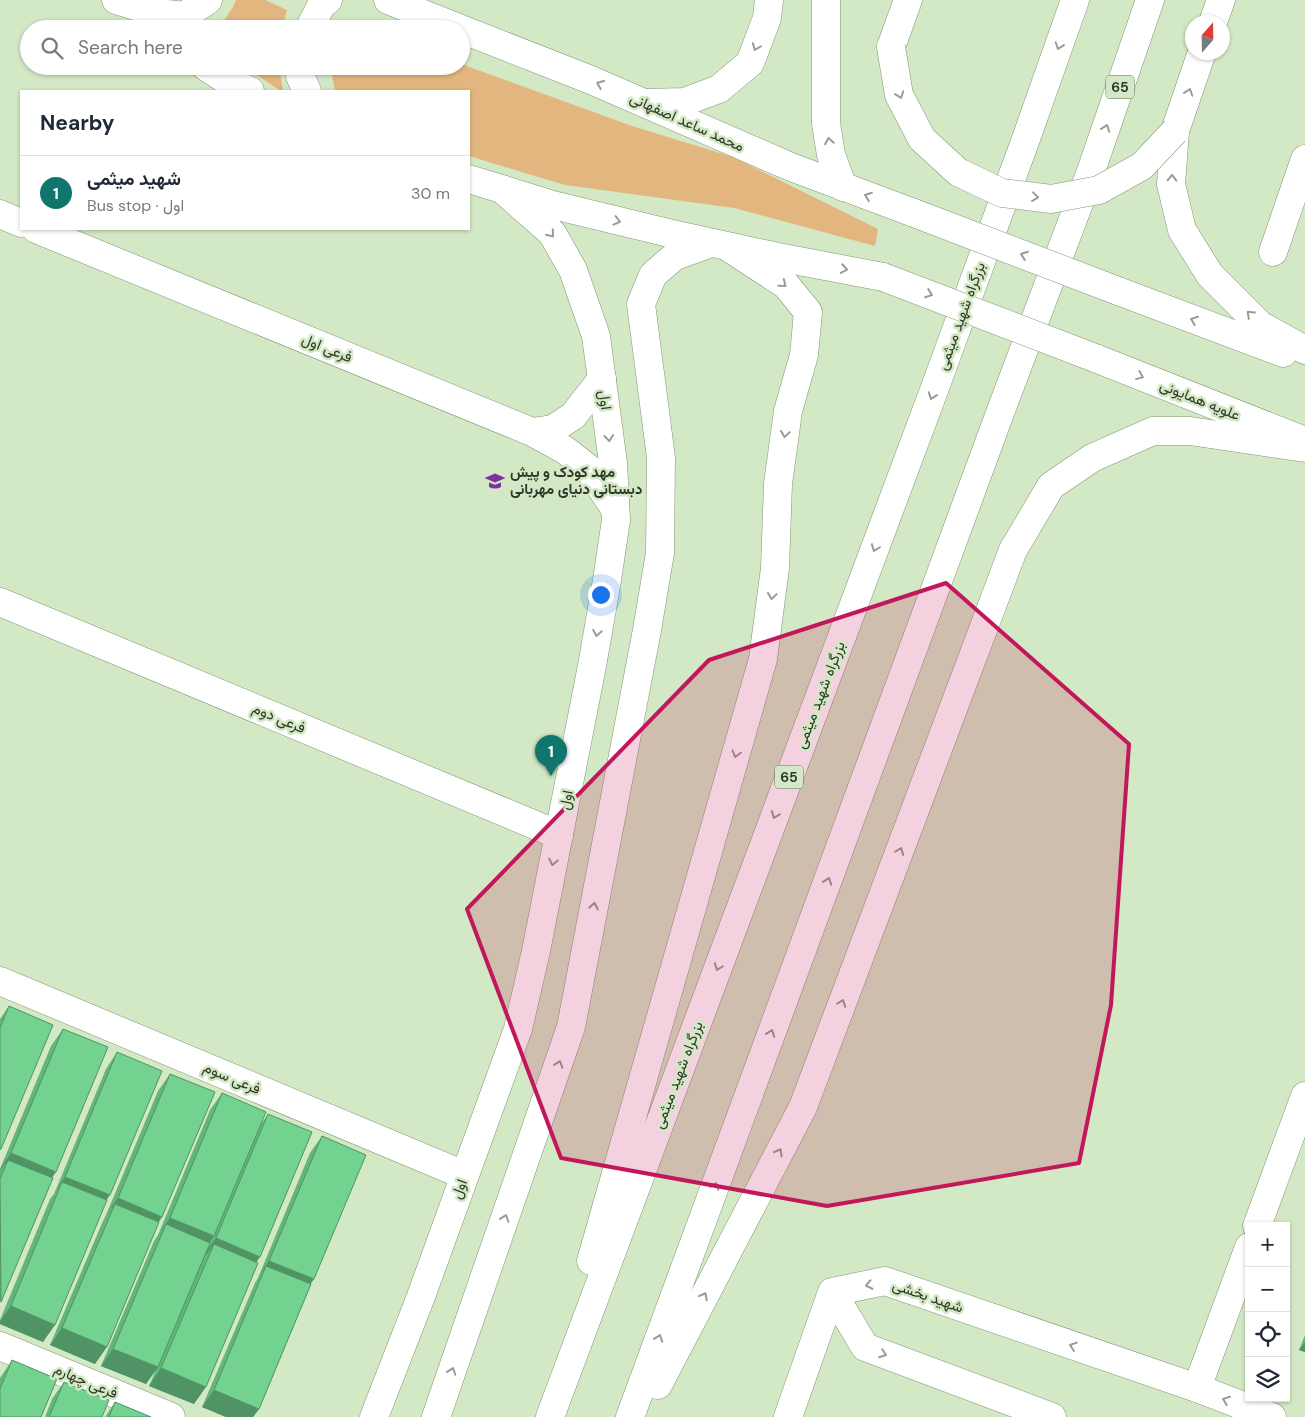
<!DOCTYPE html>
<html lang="en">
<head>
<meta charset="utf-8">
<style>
  body { margin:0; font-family:"DM Sans",Vazirmatn,sans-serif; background:#f2f2f3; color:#1f2937 }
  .controls { position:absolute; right:15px; bottom:15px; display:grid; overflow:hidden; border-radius:0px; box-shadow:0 1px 4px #0004 }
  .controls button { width:45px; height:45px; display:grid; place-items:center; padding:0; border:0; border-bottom:1px solid #e0e1e3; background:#fff; color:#1f2937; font:25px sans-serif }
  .compass { position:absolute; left:1185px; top:15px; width:45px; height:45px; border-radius:50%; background:#fff; box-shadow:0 1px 4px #0004; rotate:20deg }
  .you { position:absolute; left:600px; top:594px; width:18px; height:18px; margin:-12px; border:4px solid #fff; border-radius:50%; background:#1a73e8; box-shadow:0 0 0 8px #1a73e833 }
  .badge { display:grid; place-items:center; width:32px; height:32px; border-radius:50%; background:#0f766e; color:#fff; font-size:16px; font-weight:700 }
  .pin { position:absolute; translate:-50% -41px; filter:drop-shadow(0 1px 2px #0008) }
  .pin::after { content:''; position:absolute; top:26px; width:18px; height:15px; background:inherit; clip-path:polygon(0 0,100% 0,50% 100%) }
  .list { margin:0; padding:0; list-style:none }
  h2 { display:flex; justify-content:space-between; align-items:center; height:65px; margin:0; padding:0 20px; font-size:21px }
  h2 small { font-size:16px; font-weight:400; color:#747a83 }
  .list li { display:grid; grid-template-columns:32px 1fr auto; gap:15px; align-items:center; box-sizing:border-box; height:75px; padding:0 20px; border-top:1px solid #e0e1e3 }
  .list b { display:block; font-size:19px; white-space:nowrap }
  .list p { margin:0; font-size:16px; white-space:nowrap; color:#747a83 }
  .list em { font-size:16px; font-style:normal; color:#747a83 }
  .icon { flex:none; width:28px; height:28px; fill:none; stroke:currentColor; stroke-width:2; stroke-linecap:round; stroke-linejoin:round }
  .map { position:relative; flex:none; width:1305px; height:1417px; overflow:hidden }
  .search { position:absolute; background:#fff; box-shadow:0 1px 4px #0004; left:20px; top:20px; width:450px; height:55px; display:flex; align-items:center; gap:12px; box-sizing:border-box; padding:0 18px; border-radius:28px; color:#747a83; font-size:19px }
  .panel { position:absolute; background:#fff; box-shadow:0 1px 4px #0004; left:20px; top:90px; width:450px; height:140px; border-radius:0px }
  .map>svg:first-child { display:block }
</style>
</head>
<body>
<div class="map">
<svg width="1305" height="1417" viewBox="0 0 1305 1417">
  <rect width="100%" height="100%" fill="#d3e8c4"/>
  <path fill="#e3b67f" d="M 236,0 L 265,0 L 287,10 L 282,29 L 218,29 L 233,7 Z
    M 461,64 L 632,126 L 733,157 L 878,229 L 875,246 L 734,208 L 565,185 L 469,156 L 469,91 L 335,91 L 330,66 L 461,66 Z
    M 243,66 L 279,66 L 283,91 L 281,91 Z"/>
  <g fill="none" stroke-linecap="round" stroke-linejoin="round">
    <g stroke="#849675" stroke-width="29">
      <path id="minor" d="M 0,214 L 21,223
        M 36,229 L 532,432 L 565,450 L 588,468 L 615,509
        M 532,432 L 553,429 L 573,416 L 602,379
        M 0,602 L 559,835
        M 0,981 L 464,1175
        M 1257,1226 L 1305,1096
        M 0,1346 L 171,1417
        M 1197,1388 L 1249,1247"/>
    </g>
    <g stroke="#849675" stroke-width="29">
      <path id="tertiary" d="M 826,0 L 826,123 L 831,155 L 843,187
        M 645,103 L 684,102 L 719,89 L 750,63 L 767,18 L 769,0
        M 1273,252 L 1305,159
        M 832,1292 L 885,1281 L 1197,1388 L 1272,1417
        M 832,1292 L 865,1347 L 1052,1417
        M 374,1417 L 420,1299 L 518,1029 L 536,951 L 592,666 L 607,580 L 616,520 L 613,463 L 596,336 L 573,270 L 552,233 L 502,189
        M 436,1417 L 571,1027 L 647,630 L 660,553 L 661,458 L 641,304 L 653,275 L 675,256 L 711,243
        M 788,1417 L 832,1292"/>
    </g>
    <g stroke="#849675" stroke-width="29">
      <path id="secondary" d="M 116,0 L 159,13 L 184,16 L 208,0
        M 388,0 L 461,29
        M 309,29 L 322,4 L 328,0
        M 461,29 L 591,80 L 791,167 L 914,213
        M 205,66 L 231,83 L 250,91
        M 300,66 L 300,76 L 307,91
        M 1175,131 L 1171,184 L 1182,230 L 1210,275 L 1260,325 L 1305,350
        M 469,179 L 553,205 L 681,236 L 778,257 L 883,277
        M 1118,291 L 1283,353
        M 1095,358 L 1305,441"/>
    </g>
    <g stroke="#849675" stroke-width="29">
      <path id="primary" d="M 1213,22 L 1221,0
        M 891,47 L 908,0
        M 1175,131 L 1202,52"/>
    </g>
    <g stroke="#849675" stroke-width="29">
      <path id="trunk" d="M 591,1261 L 763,659 L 775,568 L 778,484 L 788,411 L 804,355 L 808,312 L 786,285 L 728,247
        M 658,1385 L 803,1107 L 1013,550 L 1051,486 L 1092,458 L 1153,431 L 1190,431 L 1305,448
        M 550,1417 L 933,393 L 1027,136 L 1075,0
        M 630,1417 L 1000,413 L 1090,174 L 1150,0"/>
    </g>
    <use href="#minor" stroke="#fff" stroke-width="28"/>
    <use href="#tertiary" stroke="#fff" stroke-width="28"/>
    <use href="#secondary" stroke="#fff" stroke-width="28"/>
    <use href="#primary" stroke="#fff" stroke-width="28"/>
    <use href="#trunk" stroke="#fff" stroke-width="28"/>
    <g stroke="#849675" stroke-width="29" stroke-linecap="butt">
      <path id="secondary-bridge" d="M 914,213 L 1118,291
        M 883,277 L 1095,358"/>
    </g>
    <g stroke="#849675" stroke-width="29" stroke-linecap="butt">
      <path id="primary-bridge" d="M 891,47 L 899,95 L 922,139 L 958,172 L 1002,193 L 1051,199 L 1099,190 L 1142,166 L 1175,131"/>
    </g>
    <use href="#secondary-bridge" stroke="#fff" stroke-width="28"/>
    <use href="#primary-bridge" stroke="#fff" stroke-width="28"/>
  </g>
  <path fill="#63b57b" d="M 9,1006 L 1,1149 L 0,1151 L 0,1019 Z
    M 63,1029 L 52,1177 L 53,1178 L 0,1303 L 0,1169 L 51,1046 Z
    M 117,1052 L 106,1200 L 43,1342 L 0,1324 L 0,1320 L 50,1199 L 54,1194 L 106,1069 Z
    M 170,1074 L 159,1222 L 95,1364 L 50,1345 L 103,1221 L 106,1215 L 158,1091 Z
    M 222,1093 L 262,1123 L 268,1114 L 257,1262 L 194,1404 L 149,1386 L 156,1370 L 146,1384 L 101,1366 L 154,1241 L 158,1235 L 210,1110 Z
    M 322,1136 L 311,1284 L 259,1409 L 253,1417 L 226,1417 L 202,1407 L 255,1283 L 258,1278 L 310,1153 Z
    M 1305,1335 L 1305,1352 L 1299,1350 Z
    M 12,1360 L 0,1417 L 0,1378 Z
    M 64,1382 L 102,1417 L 45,1417 L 52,1399 Z
    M 115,1402 L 151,1417 L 105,1417 Z"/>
  <path fill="#509364" d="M 11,1153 L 56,1172 L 44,1189 L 8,1160 L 0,1170 L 0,1169 Z
    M 65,1177 L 110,1195 L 98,1212 L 62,1182 L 53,1194 Z
    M 118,1198 L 162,1217 L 151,1234 L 115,1204 L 106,1215 Z
    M 170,1218 L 214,1236 L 202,1253 L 166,1224 L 158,1235 Z
    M 216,1238 L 260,1257 L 248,1274 L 214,1244 L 205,1256 L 204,1255 Z
    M 269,1261 L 314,1279 L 302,1296 L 266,1266 L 257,1278 Z
    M 11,1306 L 55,1325 L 43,1342 L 0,1324 L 0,1321 Z
    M 62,1328 L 107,1347 L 95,1364 L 50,1345 Z
    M 1305,1342 L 1305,1352 L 1299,1350 Z
    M 113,1349 L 158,1367 L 146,1384 L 101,1366 Z
    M 161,1368 L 206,1387 L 194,1404 L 149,1386 Z
    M 214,1390 L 259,1409 L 253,1417 L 226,1417 L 202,1407 Z"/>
  <path fill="#73d28f" stroke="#509364" d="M 9,1006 L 53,1025 L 1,1149 L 0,1148 L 0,1028 Z
    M 63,1029 L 108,1047 L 56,1172 L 11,1153 Z
    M 117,1052 L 162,1071 L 110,1195 L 65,1177 Z
    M 170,1074 L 215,1092 L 162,1217 L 118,1198 Z
    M 222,1093 L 266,1112 L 214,1236 L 170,1218 Z
    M 268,1114 L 312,1132 L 260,1257 L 216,1238 Z
    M 322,1136 L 366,1155 L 314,1279 L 269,1261 Z
    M 8,1160 L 53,1178 L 1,1302 L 0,1179 Z
    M 62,1182 L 107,1200 L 55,1325 L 11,1306 Z
    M 115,1204 L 159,1222 L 107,1347 L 62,1328 Z
    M 166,1224 L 210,1243 L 158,1367 L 113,1349 Z
    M 214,1244 L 258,1263 L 206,1387 L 161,1368 Z
    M 266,1266 L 311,1284 L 259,1409 L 214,1390 Z
    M 12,1360 L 57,1379 L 41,1417 L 0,1417 L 0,1389 Z
    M 64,1382 L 109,1400 L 102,1417 L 49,1417 Z
    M 115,1402 L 151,1417 L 109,1417 Z"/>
  <defs><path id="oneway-chevron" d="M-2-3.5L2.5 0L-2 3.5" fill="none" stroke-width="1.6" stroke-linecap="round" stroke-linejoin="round" transform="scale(1.25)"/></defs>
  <g stroke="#989c95">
    <use href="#oneway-chevron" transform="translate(1059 46) rotate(109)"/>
    <use href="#oneway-chevron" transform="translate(756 47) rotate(111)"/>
    <use href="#oneway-chevron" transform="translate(600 84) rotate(-157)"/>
    <use href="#oneway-chevron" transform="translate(1189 92) rotate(-71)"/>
    <use href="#oneway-chevron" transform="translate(900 95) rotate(71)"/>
    <use href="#oneway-chevron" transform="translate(1106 128) rotate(-71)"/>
    <use href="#oneway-chevron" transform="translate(829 141) rotate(-99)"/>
    <use href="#oneway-chevron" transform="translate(1172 178) rotate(-88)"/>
    <use href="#oneway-chevron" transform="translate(868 196) rotate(-160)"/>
    <use href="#oneway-chevron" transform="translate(1035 197) rotate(7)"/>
    <use href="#oneway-chevron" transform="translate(617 221) rotate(14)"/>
    <use href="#oneway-chevron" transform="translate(551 234) rotate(51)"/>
    <use href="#oneway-chevron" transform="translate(1024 255) rotate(-159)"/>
    <use href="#oneway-chevron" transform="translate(844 269) rotate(10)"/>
    <use href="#oneway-chevron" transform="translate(783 284) rotate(39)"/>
    <use href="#oneway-chevron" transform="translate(929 294) rotate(21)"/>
    <use href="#oneway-chevron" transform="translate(1250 314) rotate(-136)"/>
    <use href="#oneway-chevron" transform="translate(1194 320) rotate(-159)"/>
    <use href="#oneway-chevron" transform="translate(1140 376) rotate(22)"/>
    <use href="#oneway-chevron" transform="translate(932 396) rotate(110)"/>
    <use href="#oneway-chevron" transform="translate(785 434) rotate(98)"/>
    <use href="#oneway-chevron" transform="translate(609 438) rotate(83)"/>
    <use href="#oneway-chevron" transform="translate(875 548) rotate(111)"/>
    <use href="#oneway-chevron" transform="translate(772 596) rotate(98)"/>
    <use href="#oneway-chevron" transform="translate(597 633) rotate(100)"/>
    <use href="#oneway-chevron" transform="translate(736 754) rotate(106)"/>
    <use href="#oneway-chevron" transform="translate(775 815) rotate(111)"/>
    <use href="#oneway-chevron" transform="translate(900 851) rotate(-69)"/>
    <use href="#oneway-chevron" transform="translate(553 862) rotate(101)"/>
    <use href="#oneway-chevron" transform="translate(828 881) rotate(-70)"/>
    <use href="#oneway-chevron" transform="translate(594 906) rotate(-79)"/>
    <use href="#oneway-chevron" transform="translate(718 967) rotate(111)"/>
    <use href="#oneway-chevron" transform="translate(842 1003) rotate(-69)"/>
    <use href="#oneway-chevron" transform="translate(771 1033) rotate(-70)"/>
    <use href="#oneway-chevron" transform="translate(559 1064) rotate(-71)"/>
    <use href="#oneway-chevron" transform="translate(779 1152) rotate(-62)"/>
    <use href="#oneway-chevron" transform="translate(715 1186) rotate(-70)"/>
    <use href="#oneway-chevron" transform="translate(505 1218) rotate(-71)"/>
    <use href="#oneway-chevron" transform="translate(869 1285) rotate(168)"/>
    <use href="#oneway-chevron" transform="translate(704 1296) rotate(-62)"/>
    <use href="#oneway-chevron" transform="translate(659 1338) rotate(-70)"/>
    <use href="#oneway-chevron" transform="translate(1073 1346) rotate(-161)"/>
    <use href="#oneway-chevron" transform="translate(883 1354) rotate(20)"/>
    <use href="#oneway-chevron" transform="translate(452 1371) rotate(-71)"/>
    <use href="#oneway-chevron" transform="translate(1226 1400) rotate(-159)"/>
  </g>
  <path fill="#c2185b" fill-opacity="0.2" stroke="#c2185b" stroke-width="4" stroke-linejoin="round" d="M 946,583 L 1129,744 L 1111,1005 L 1079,1163 L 827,1206 L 561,1158 L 467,909 L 709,660 Z"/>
  <defs>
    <g id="school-bare" transform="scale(1.5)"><path d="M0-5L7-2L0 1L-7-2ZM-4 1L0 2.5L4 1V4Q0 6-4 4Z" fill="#7c30a2" stroke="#d3e8c4" stroke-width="2.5" paint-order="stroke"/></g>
  </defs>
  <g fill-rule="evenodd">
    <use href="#school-bare" x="495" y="481"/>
  </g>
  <g text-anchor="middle" stroke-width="5" stroke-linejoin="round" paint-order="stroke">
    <g fill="#d3e8c4" stroke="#626e59" stroke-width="1">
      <rect x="1106" y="75.5" width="28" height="23" rx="4"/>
      <rect x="775" y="765.5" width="28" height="23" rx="4"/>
    </g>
    <g font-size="14" font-weight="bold" fill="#31392b">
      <text x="1120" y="92">65</text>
      <text x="789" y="782">65</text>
    </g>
    <g font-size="15" fill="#31392b" stroke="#d3e8c4">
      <text transform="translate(687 122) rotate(24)" y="5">محمد ساعد اصفهانی</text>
      <text transform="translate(961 316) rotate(-70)" y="5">بزرگراه شهید میثمی</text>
      <text transform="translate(327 348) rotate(22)" y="5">فرعی اول</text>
      <text transform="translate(605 400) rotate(82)" y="5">اول</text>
      <text transform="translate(1200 400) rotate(22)" y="5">علویه همایونی</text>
      <text transform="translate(820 695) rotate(-69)" y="5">بزرگراه شهید میثمی</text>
      <text transform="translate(279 718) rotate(23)" y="5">فرعی دوم</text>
      <text transform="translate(566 800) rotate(-79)" y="5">اول</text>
      <text transform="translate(678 1075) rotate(-69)" y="5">بزرگراه شهید میثمی</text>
      <text transform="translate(232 1078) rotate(23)" y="5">فرعی سوم</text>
      <text transform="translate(459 1189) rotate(-70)" y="5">اول</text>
      <text transform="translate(928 1296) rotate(19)" y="5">شهید بخشی</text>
      <text transform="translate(86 1381) rotate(23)" y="5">فرعی چهارم</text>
    </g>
    <g font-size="15" font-weight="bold" fill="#31392b" stroke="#d3e8c4" text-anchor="start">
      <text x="510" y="477">مهد کودک و پیش<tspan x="510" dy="17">دبستانی دنیای‌ مهربانی</tspan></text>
    </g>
  </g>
</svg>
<div class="controls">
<button>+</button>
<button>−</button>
<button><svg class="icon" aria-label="locate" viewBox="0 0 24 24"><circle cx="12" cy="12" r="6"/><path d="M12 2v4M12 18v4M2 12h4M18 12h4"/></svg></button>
<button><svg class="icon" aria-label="layers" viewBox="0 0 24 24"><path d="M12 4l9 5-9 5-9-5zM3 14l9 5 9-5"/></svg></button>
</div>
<svg class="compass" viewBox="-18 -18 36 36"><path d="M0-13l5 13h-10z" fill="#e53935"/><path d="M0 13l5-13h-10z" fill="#747a83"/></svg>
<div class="you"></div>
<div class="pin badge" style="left:551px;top:776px">1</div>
<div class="search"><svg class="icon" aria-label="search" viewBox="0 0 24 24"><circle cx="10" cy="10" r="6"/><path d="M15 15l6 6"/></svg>Search here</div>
<section class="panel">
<h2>Nearby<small></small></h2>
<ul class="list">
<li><span class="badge">1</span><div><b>شهید میثمی</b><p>Bus stop · اول</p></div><em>30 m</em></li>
</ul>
</section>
</div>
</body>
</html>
